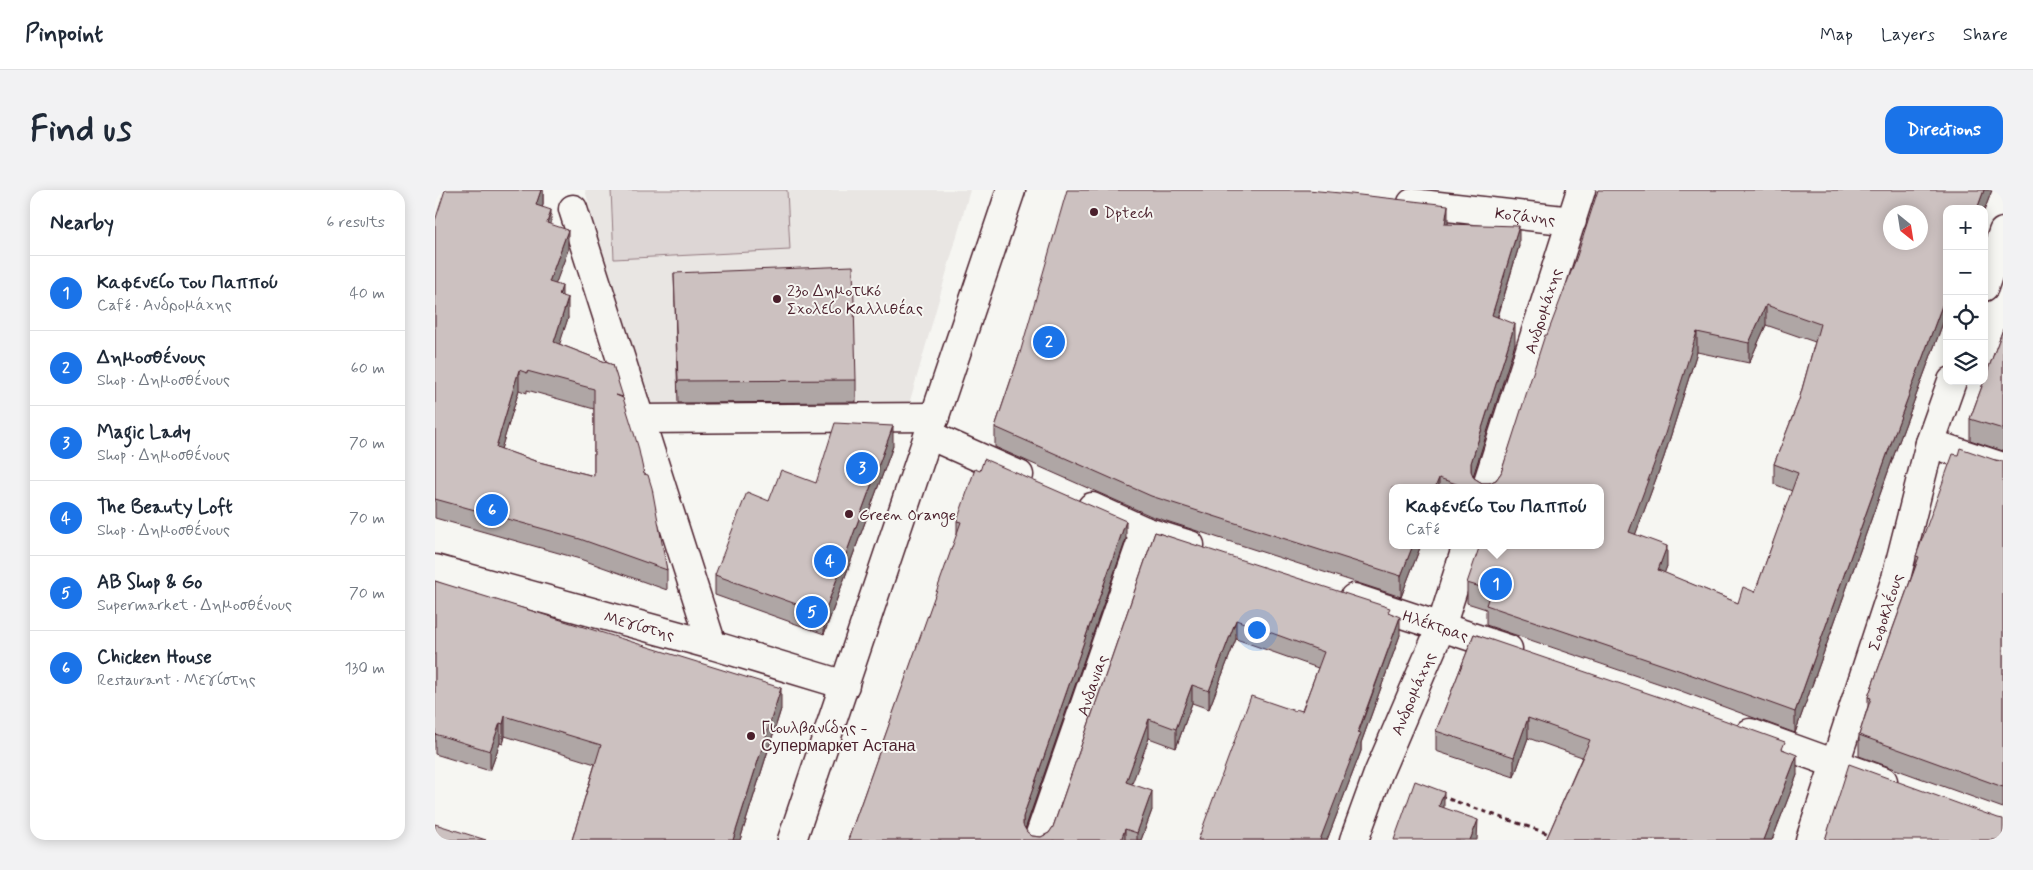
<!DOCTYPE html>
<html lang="en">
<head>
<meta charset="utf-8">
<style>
  body { margin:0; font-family:Mynerve,sans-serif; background:#f2f2f3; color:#1f2937 }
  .controls { position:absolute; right:15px; top:15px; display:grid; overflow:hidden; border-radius:10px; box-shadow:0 2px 12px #0003 }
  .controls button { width:45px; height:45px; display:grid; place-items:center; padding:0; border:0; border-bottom:1px solid #e0e1e3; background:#fff; color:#1f2937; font:25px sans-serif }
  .compass { position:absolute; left:1448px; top:15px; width:45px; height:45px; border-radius:50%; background:#fff; box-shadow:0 2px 12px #0003; rotate:150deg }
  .you { position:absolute; left:821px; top:439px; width:18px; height:18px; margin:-12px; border:4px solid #fff; border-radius:50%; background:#1a73e8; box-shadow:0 0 0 8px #1a73e833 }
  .badge { display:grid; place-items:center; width:32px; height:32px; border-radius:50%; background:#1a73e8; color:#fff; font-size:16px; font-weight:700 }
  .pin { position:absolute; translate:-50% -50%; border:2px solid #fff; box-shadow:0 1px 5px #0006 }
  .popup { position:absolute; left:954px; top:294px; width:215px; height:65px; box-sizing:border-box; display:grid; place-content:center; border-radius:10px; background:#fff; filter:drop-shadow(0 1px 4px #0005); font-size:16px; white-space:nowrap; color:#747a83 }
  .popup b { font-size:19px; color:#1f2937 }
  .popup::after { content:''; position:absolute; left:50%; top:100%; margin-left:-10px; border:10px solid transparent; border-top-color:#fff }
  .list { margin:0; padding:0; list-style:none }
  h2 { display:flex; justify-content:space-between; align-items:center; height:65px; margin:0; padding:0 20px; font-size:21px }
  h2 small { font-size:16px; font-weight:400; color:#747a83 }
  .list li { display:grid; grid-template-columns:32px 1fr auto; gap:15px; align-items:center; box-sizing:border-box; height:75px; padding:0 20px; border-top:1px solid #e0e1e3 }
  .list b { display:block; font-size:19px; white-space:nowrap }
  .list p { margin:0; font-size:16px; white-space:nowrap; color:#747a83 }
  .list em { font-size:16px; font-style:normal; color:#747a83 }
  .icon { flex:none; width:28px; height:28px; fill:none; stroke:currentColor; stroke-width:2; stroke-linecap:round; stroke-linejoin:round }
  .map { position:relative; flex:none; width:1568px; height:650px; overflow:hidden; border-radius:15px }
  header { display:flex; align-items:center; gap:30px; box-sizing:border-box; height:70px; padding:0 25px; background:#fff; border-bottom:1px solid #e0e1e3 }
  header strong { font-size:24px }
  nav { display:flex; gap:28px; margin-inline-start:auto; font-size:18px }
  .intro { display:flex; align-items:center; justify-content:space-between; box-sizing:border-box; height:120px; padding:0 30px }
  h1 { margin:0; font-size:35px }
  .button { padding:12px 22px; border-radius:15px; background:#1a73e8; color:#fff; font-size:18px; font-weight:700 }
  main { display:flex; gap:30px; padding:0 30px }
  aside { flex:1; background:#fff; border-radius:15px; box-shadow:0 2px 12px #0003 }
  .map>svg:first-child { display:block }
</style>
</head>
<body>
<header>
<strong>Pinpoint</strong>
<nav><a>Map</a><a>Layers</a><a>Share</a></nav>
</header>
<div class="intro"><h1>Find us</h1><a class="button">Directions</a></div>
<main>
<aside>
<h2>Nearby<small>6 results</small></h2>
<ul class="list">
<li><span class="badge">1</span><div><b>Καφενείο του Παππού</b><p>Café · Ανδρομάχης</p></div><em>40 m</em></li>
<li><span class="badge">2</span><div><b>Δημοσθένους</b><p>Shop · Δημοσθένους</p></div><em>60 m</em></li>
<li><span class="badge">3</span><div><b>Magic Lady</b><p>Shop · Δημοσθένους</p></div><em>70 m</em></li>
<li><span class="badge">4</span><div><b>The Beauty Loft</b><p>Shop · Δημοσθένους</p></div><em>70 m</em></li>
<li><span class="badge">5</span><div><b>AB Shop &amp; Go</b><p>Supermarket · Δημοσθένους</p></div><em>70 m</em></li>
<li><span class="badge">6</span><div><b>Chicken House</b><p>Restaurant · Μεγίστης</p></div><em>130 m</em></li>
</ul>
</aside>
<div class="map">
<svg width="1568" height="650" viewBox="0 0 1568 650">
  <rect width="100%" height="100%" fill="#f6f6f2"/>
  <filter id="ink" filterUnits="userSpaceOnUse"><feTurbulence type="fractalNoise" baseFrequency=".02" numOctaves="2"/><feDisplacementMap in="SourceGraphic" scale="10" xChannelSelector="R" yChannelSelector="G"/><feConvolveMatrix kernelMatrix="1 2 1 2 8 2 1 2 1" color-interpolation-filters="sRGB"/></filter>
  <g filter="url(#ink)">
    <path fill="#e9e6e3" d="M 150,0 L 535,0 L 473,218 L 209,221 Z"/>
    <path fill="#ddd6d5" stroke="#947a80" d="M 176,0 L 352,0 L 355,60 L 179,69 Z"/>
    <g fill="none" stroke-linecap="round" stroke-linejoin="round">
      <g stroke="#4a1f2b" stroke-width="31">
        <g id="minor">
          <path id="s1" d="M 977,13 L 1137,31"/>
          <path d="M 138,19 L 277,455"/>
          <path d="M 1549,97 L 1568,42"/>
          <path d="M 204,229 L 500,227"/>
          <path d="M 494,245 L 584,285"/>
          <path d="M 1495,253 L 1568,277"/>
          <path id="s2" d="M 1051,298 L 1146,0"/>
          <path d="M 657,317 L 710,341 L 755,355"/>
          <path id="s3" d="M 0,379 L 277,455 L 410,495"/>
          <path id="s4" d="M 919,408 L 1073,459"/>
          <path d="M 1315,543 L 1448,591"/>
          <path d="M 357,650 L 576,0"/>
          <path id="s5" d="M 603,650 L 710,341"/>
          <path id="s6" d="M 919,650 L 943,584 L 1006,437 L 1032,355"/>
          <path id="s7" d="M 1375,650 L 1461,388 L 1495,253 L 1517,191"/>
        </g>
      </g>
      <path stroke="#4a1f2b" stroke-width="3" stroke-dasharray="5 4" stroke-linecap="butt" d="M 1005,606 L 1117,645"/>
      <use href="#minor" stroke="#f6f6f2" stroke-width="28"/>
    </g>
    <path fill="#afa6a5" stroke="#4a1f2b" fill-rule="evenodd" d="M 108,0 L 108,15 L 107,17 L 116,34 L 133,60 L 120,94 L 127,106 L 133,128 L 124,154 L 178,175 L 209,284 L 232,380 L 232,400 L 145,369 L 0,328 L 0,31 ZM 84,200 L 92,203 L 92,200 L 159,219 L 159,286 L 100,271 L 66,259 Z
      M 1557,0 L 1549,21 L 1549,19 L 1512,19 L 1512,122 L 1459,265 L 1360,543 L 1246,501 L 1051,435 L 1051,419 L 1032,413 L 1032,393 L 1165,298 L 957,298 L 986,355 L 966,407 L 716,326 L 560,257 L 560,237 L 585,163 L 1013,34 L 1084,56 L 1063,127 L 1080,154 L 1038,286 L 1039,288 L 1047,293 L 1054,293 L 1061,290 L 1066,283 L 1112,145 ZM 1331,135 L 1380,152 L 1364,210 L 1339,274 L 1339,294 L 1357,301 L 1320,402 L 1303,413 L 1229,383 L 1232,376 L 1200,345 L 1229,267 L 1262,162 L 1314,173 Z
      M 239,83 L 421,190 L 421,212 L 243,213 Z
      M 1568,139 L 1568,261 L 1535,250 L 1535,229 Z
      M 458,256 L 389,444 L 280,405 L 280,385 L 334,311 L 381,293 Z
      M 1523,265 L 1568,271 L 1568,618 L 1424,566 L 1424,545 L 1433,516 L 1433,507 L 1481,375 L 1481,366 Z
      M 522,331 L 691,349 L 590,640 L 592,642 L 597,646 L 606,647 L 614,643 L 618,637 L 720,342 L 955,423 L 965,445 L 926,553 L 926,561 L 892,650 L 763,650 L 860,521 L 867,521 L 883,478 L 801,449 L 774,519 L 757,513 L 741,558 L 714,548 L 696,594 L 717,620 L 706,650 L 413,650 L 522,345 Z
      M 0,391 L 346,519 L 305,650 L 137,650 L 160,574 L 70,546 L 68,554 L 65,553 L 55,581 L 0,564 Z
      M 1039,444 L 1350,560 L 1362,585 L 1337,650 L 1111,650 L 1147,567 L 1093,548 L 1079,587 L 1001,561 L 1001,541 Z"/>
    <path fill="#8f8786" stroke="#4a1f2b" d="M 106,0 L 108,0 L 108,15 L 101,35 L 101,15 Z
      M 1549,0 L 1557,0 L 1549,21 L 1549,19 L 1542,19 Z
      M 1013,15 L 1013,36 L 1010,34 Z
      M 116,20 L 116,40 L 112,33 Z
      M 1084,36 L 1084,56 L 1057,145 L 1057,125 Z
      M 133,40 L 133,60 L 114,112 L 114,92 Z
      M 127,96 L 127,115 L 124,105 Z
      M 1512,102 L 1512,122 L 1459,265 L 1360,543 L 1360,522 L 1459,245 Z
      M 133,108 L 133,128 L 119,172 L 119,152 Z
      M 1331,115 L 1331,135 L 1314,173 L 1314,153 Z
      M 1080,134 L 1080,154 L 1036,293 L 1036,273 Z
      M 1262,142 L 1262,162 L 1229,267 L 1194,362 L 1194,342 Z
      M 84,180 L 84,200 L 61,276 L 61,257 Z
      M 458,236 L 458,256 L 389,444 L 389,424 Z
      M 1004,288 L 1004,298 L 1000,298 Z
      M 691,331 L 691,349 L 588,645 L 588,627 Z
      M 978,355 L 986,355 L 966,407 L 966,386 Z
      M 1232,356 L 1232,376 L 1223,401 L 1223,380 Z
      M 965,427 L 965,445 L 926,553 L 926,561 L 892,650 L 885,650 Z
      M 801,430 L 801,449 L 774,519 L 774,501 Z
      M 757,495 L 757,513 L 741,558 L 741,539 Z
      M 346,498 L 346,519 L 305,650 L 298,650 Z
      M 70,526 L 70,546 L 68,554 L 68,534 Z
      M 1093,528 L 1093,548 L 1079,587 L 1079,567 Z
      M 714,529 L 714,548 L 691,610 L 691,592 Z
      M 65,533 L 65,553 L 55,581 L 55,561 Z
      M 1362,565 L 1362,585 L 1337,650 L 1329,650 Z
      M 717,601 L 717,620 L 706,650 L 702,650 L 702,643 Z
      M 1009,602 L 1009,621 L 1004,616 Z
      M 1043,630 L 1042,650 L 1035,650 Z
      M 690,639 L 690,650 L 686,650 Z"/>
    <path fill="#ccc1c0" stroke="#4a1f2b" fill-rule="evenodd" d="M 10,0 L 106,0 L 101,15 L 116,20 L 112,33 L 133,40 L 114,92 L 127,96 L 124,105 L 133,108 L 119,152 L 178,175 L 188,207 L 181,205 L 188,208 L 203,256 L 209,284 L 213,285 L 217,298 L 232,380 L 145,349 L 0,309 L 0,31 ZM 84,180 L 92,183 L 92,181 L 159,199 L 159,286 L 100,271 L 61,257 Z
      M 632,0 L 873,0 L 916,4 L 1013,15 L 1010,34 L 1084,36 L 1057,125 L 1080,134 L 1036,273 L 1036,281 L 1039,288 L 1047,293 L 1054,293 L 1061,290 L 1066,283 L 1110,145 L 1112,145 L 1142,66 L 1163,0 L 1549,0 L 1542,19 L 1512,19 L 1512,102 L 1459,245 L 1360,522 L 1246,481 L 1051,415 L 1056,400 L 1032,393 L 1045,355 L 1165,355 L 1165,298 L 1033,298 L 1004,288 L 1000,298 L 957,298 L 957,355 L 978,355 L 966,386 L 716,306 L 560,237 L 585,163 ZM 1456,22 L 1486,22 L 1486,52 L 1456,52 ZM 1331,115 L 1385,134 L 1364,210 L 1339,274 L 1363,283 L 1320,402 L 1308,397 L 1303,413 L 1223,380 L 1232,356 L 1194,342 L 1229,247 L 1262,142 L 1314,153 Z
      M 418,76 L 421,190 L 243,191 L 239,83 Z
      M 1568,139 L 1568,239 L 1535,229 Z
      M 400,233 L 458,236 L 389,424 L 280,385 L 312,302 L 334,311 L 346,280 L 381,293 Z
      M 1525,258 L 1563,271 L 1568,271 L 1568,597 L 1424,545 L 1436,508 L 1433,507 L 1484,367 L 1481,366 L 1518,264 L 1523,265 Z
      M 549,269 L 691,331 L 588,627 L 588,635 L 592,642 L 597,646 L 606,647 L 614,643 L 618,637 L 720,342 L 955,418 L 953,422 L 965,427 L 923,542 L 926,543 L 885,650 L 763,650 L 816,506 L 860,521 L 861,519 L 867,521 L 889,462 L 801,430 L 774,501 L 757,495 L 741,539 L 714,529 L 691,592 L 717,601 L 702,643 L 690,639 L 686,650 L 413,650 L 526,332 L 522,331 L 540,279 L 545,281 Z
      M 0,391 L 346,498 L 298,650 L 137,650 L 166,555 L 70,526 L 68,534 L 65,533 L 55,561 L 0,544 Z
      M 1039,444 L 1236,511 L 1350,552 L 1347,559 L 1362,565 L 1329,650 L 1111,650 L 1155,550 L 1093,528 L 1079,567 L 1001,541 Z
      M 1414,574 L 1563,628 L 1568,629 L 1568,650 L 1390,650 Z
      M 980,591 L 1009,602 L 1004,616 L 1043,630 L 1035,650 L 959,650 Z
      M 0,634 L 51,650 L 0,650 Z"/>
  </g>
  <g fill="#4a1f2b" stroke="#f6f6f2" stroke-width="2">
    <circle cx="659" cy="22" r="5"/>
    <circle cx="342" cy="109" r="5"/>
    <circle cx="414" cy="324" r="5"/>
    <circle cx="316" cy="546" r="5"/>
  </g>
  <g text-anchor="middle" stroke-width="4" stroke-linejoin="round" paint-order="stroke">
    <g font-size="16" fill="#4a1f2b" stroke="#f6f6f2" text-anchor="start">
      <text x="669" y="28">Dptech</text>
      <text x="352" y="106">23ο Δημοτικό<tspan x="352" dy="18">Σχολείο Καλλιθέας</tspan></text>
      <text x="424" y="330">Green Orange</text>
      <text x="326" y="543">Γιουλβανίδης -<tspan x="326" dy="18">Супермаркет Астана</tspan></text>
    </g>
    <g font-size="16" fill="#4a1f2b" stroke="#f6f6f2">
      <text dy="6" stroke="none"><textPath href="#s1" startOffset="114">Κοζάνης</textPath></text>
      <text dy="6" stroke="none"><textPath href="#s2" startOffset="186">Ανδρομάχης</textPath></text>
      <text dy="6" stroke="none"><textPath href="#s7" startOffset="240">Σοφοκλέους</textPath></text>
      <text dy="6" stroke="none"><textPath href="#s3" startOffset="212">Μεγίστης</textPath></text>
      <text dy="6" stroke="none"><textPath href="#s4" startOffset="86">Ηλέκτρας</textPath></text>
      <text dy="6" stroke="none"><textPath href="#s5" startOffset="164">Ανδανiας</textPath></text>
      <text dy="6" stroke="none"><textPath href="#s6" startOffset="158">Ανδρομάχης</textPath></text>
    </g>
  </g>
</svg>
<div class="controls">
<button>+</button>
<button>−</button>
<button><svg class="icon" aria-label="locate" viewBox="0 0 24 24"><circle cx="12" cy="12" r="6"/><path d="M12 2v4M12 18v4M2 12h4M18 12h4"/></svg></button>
<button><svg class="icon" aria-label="layers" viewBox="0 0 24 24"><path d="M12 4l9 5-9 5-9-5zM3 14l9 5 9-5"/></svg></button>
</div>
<svg class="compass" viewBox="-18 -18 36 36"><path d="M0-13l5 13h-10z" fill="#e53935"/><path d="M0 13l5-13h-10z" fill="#747a83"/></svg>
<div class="you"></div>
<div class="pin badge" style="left:1061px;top:394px">1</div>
<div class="popup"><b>Καφενείο του Παππού</b>Café</div>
<div class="pin badge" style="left:614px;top:152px">2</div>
<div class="pin badge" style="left:427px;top:278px">3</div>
<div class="pin badge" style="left:395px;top:371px">4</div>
<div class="pin badge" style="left:377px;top:422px">5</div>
<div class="pin badge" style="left:57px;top:320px">6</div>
</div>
</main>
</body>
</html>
